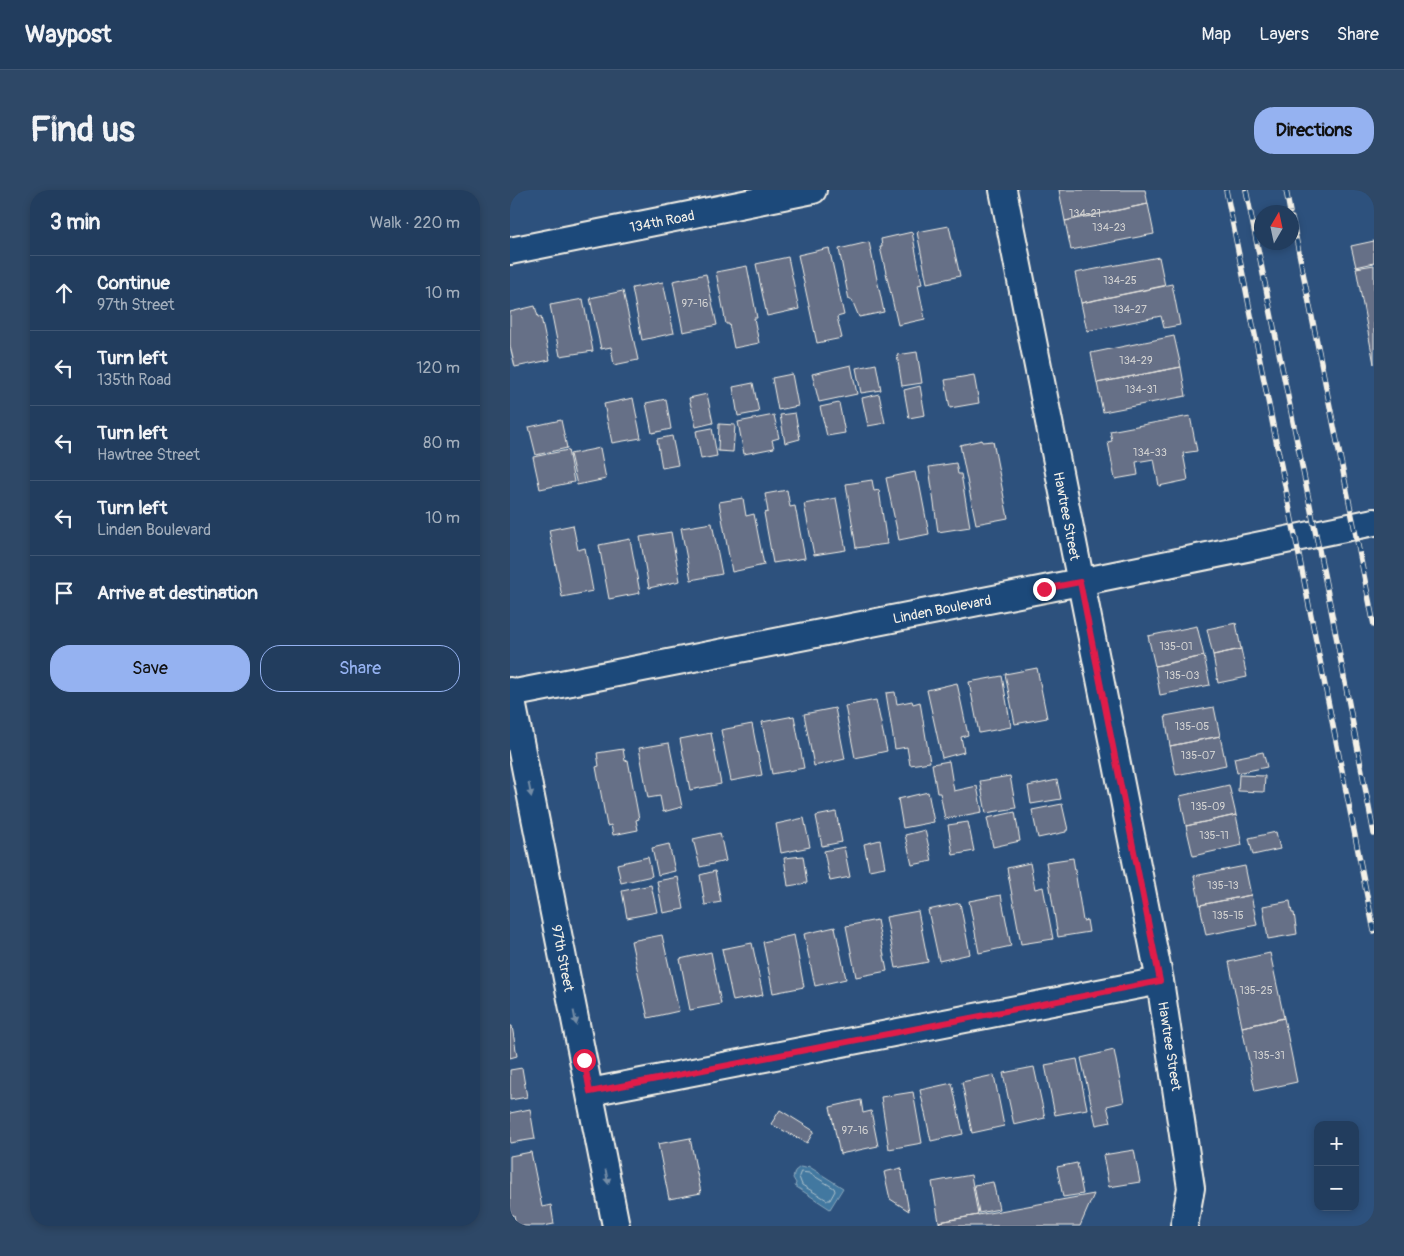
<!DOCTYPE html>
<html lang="en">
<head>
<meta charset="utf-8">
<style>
  body { margin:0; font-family:Pangolin,sans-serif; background:#2e4867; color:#f1f3f6 }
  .controls { position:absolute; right:15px; bottom:15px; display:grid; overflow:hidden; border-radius:10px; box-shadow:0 2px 8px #0003 }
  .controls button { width:45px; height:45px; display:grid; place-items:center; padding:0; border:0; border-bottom:1px solid #3f5673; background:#223d5e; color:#f1f3f6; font:25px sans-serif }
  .compass { position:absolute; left:744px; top:15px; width:45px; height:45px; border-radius:50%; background:#223d5e; box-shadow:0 2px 8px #0003; rotate:9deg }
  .stop { position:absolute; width:15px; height:15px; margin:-11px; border:4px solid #e11d48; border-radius:50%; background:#fff }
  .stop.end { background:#e11d48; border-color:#fff; box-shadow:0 1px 5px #0008 }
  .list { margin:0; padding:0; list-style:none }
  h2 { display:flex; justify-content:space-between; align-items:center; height:65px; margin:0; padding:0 20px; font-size:21px }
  h2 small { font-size:16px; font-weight:400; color:#a2aebc }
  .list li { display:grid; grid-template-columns:32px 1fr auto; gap:15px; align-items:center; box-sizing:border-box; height:75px; padding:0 20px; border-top:1px solid #3f5673 }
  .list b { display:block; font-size:19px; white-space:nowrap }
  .list p { margin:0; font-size:16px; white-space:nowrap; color:#a2aebc }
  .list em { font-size:16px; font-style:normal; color:#a2aebc }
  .actions { display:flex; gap:10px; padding:15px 20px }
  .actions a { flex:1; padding:11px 0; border:1px solid #95b2f1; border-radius:20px; text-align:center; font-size:18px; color:#95b2f1 }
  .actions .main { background:#95b2f1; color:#111 }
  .icon { flex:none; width:28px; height:28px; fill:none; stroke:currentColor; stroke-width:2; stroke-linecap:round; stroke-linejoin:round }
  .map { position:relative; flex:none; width:864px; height:1036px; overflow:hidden; border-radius:20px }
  header { display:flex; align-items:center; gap:30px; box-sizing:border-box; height:70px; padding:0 25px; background:#223d5e; border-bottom:1px solid #3f5673 }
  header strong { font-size:24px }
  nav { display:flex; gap:28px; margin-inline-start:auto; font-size:18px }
  .intro { display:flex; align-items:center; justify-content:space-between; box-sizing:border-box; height:120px; padding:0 30px }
  h1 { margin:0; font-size:35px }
  .button { padding:12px 22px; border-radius:20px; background:#95b2f1; color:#111; font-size:18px; font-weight:700 }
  main { display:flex; gap:30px; padding:0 30px }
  aside { flex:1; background:#223d5e; border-radius:20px; box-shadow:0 2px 8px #0003 }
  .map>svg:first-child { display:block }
</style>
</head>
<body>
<header>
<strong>Waypost</strong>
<nav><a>Map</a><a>Layers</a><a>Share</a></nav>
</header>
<div class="intro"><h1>Find us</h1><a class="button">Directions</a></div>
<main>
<aside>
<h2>3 min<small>Walk · 220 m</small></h2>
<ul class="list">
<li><svg class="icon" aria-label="ahead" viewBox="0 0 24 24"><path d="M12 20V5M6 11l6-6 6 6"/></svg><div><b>Continue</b><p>97th Street</p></div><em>10 m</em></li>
<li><svg class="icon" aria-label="left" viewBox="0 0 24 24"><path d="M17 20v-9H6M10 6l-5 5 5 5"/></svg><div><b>Turn left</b><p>135th Road</p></div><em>120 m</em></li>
<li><svg class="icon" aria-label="left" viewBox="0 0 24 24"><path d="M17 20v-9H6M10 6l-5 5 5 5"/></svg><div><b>Turn left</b><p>Hawtree Street</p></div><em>80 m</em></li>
<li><svg class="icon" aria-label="left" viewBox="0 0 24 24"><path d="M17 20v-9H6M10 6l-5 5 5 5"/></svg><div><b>Turn left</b><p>Linden Boulevard</p></div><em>10 m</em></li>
<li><svg class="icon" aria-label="arrive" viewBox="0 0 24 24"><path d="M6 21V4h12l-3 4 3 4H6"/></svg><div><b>Arrive at destination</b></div></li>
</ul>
<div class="actions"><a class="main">Save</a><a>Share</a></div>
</aside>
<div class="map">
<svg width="864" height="1036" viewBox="0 0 864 1036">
  <rect width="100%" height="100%" fill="#2d517d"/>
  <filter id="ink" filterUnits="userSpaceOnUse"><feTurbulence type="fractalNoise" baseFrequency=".02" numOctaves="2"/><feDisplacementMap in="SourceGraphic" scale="10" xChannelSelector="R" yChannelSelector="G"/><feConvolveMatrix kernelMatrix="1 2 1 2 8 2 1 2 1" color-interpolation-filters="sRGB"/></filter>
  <g filter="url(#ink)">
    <path fill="#4378a0" stroke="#8aa8bd" d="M 298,976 L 333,998 L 320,1019 L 285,996 L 286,993 L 283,988 L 285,981 L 290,977 L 296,978 Z"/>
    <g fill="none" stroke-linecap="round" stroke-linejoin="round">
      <path stroke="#adc1cb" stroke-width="1" d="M 291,982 L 299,983 L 324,998 L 325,1001 L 320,1010 L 317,1010 L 292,995 L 289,987 Z"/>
    </g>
    <path fill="#666f87" stroke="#f4f1e8" d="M 549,0 L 635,0 L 638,14 L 555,31 Z
      M 638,14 L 644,44 L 561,60 L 555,31 Z
      M 439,36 L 450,86 L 417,93 L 407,42 Z
      M 402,42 L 412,94 L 408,95 L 415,129 L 388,135 L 370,57 L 372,57 L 371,49 Z
      M 864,51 L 864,73 L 846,77 L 841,56 Z
      M 359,52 L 374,122 L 349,127 L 342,110 L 339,110 L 329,59 Z
      M 319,58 L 334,125 L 327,127 L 332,148 L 307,153 L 288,65 Z
      M 278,67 L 289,119 L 257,126 L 246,74 Z
      M 649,67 L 655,96 L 571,113 L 565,83 Z
      M 864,75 L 864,174 L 846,78 Z
      M 237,76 L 247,128 L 244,128 L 249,153 L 224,158 L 219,134 L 216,134 L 206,82 Z
      M 196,84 L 207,135 L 173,142 L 163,91 Z
      M 153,92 L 164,143 L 132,150 L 122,98 Z
      M 662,94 L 670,135 L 654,138 L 651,126 L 577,141 L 571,113 Z
      M 113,101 L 128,170 L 104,175 L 101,157 L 91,159 L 80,108 Z
      M 73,109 L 83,161 L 50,166 L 40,115 Z
      M 25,116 L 28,127 L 31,127 L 40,170 L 5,177 L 0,156 L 0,122 Z
      M 664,146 L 671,177 L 587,193 L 581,163 Z
      M 407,162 L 412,193 L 392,196 L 387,165 Z
      M 366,174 L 371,200 L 351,203 L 346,178 Z
      M 341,175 L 347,204 L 309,212 L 302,184 Z
      M 671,177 L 676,206 L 593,222 L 587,193 Z
      M 282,184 L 288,216 L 268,220 L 262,188 Z
      M 464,185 L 469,213 L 440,218 L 435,190 Z
      M 243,193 L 249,222 L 228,226 L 223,197 Z
      M 410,196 L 415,225 L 399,228 L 394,200 Z
      M 197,204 L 203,233 L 186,237 L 179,208 Z
      M 369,204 L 375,233 L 358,236 L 352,208 Z
      M 123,208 L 131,248 L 102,253 L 94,214 Z
      M 156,209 L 161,239 L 142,243 L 136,213 Z
      M 329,213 L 335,243 L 317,246 L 310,217 Z
      M 285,223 L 290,249 L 275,253 L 270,225 Z
      M 264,225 L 269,248 L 262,250 L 264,258 L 234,264 L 228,232 Z
      M 680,226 L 687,261 L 673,263 L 678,290 L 649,296 L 644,269 L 626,272 L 628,285 L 605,289 L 598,252 L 602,251 L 600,241 Z
      M 51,230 L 57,258 L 26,265 L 19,237 Z
      M 209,234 L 225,235 L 223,262 L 208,261 Z
      M 202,238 L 207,266 L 191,269 L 186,241 Z
      M 162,246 L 168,275 L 152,278 L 147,249 Z
      M 472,250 L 472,252 L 483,251 L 498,328 L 466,334 L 450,255 Z
      M 90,258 L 96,289 L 67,295 L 60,264 Z
      M 58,260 L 64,292 L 30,299 L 23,267 Z
      M 446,273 L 448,284 L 451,284 L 460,337 L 428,342 L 419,277 Z
      M 405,282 L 407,292 L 409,292 L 419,344 L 389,350 L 376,288 Z
      M 362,290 L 364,301 L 369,300 L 377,354 L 346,358 L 336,294 Z
      M 277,300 L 280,317 L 285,316 L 295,368 L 263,373 L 254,323 L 258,322 L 255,304 Z
      M 233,308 L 236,326 L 244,324 L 254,375 L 222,382 L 209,312 Z
      M 326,308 L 336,360 L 304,365 L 294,314 Z
      M 202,333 L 212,384 L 181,390 L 171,338 Z
      M 63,335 L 68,360 L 75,358 L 83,401 L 52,407 L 39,340 Z
      M 161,342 L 170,391 L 139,398 L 130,347 Z
      M 120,349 L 130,403 L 99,409 L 89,355 Z
      M 726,433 L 731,459 L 703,465 L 697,439 Z
      M 687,436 L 694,466 L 645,476 L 638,446 Z
      M 731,459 L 737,487 L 708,493 L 703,465 Z
      M 694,466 L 700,495 L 650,505 L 645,476 Z
      M 527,478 L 537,528 L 505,534 L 495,484 Z
      M 492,486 L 501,537 L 469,543 L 459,492 Z
      M 447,493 L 458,545 L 451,547 L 454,562 L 432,568 L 417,500 Z
      M 385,502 L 387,514 L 402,511 L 403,514 L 410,512 L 420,572 L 400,575 L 397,557 L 385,559 L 376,503 Z
      M 366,510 L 377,561 L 345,568 L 335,516 Z
      M 704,517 L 710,546 L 660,556 L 655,526 Z
      M 325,518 L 335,569 L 304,576 L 294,524 Z
      M 284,526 L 294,578 L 262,584 L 252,532 Z
      M 242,534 L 252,585 L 221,591 L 211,540 Z
      M 201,543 L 211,594 L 180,600 L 170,549 Z
      M 710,546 L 716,575 L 666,585 L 660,556 Z
      M 159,553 L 172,617 L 153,622 L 150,606 L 138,608 L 129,558 Z
      M 113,559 L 115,571 L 118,570 L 129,629 L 126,630 L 128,640 L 103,645 L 101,635 L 97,636 L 86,577 L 89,576 L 87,563 Z
      M 753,562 L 757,577 L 727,583 L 724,568 Z
      M 439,571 L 444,601 L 467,596 L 472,622 L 435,629 L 430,603 L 427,603 L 422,574 Z
      M 729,585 L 755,586 L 754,602 L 728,601 Z
      M 500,586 L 506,618 L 476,623 L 470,591 Z
      M 547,590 L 551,609 L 521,614 L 518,596 Z
      M 719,595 L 726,625 L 676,636 L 670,606 Z
      M 418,602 L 424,632 L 393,638 L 388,609 Z
      M 552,614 L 558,640 L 556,640 L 556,642 L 528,648 L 522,620 Z
      M 326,622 L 332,652 L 312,656 L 306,626 Z
      M 505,622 L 510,651 L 483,657 L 477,628 Z
      M 726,625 L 732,655 L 683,666 L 676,636 Z
      M 294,628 L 300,657 L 271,663 L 266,634 Z
      M 458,632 L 464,661 L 443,665 L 438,635 Z
      M 415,640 L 422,671 L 402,675 L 395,645 Z
      M 766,642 L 770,659 L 743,665 L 739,648 Z
      M 210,643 L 216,671 L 190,677 L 183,649 Z
      M 370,650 L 375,677 L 359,680 L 354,654 Z
      M 159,654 L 165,681 L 148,685 L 142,658 Z
      M 334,657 L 340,687 L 320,691 L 314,661 Z
      M 293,666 L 297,693 L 278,696 L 274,668 Z
      M 138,667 L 142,686 L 111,693 L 107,674 Z
      M 563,668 L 573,731 L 577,730 L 579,742 L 548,747 L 536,672 Z
      M 520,673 L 525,699 L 533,697 L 543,749 L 511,754 L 497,678 Z
      M 735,676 L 741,705 L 690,715 L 684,686 Z
      M 205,681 L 211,712 L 195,715 L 190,685 Z
      M 168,687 L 174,719 L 153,723 L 147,691 Z
      M 141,695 L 147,722 L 117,728 L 112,701 Z
      M 491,705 L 501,756 L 469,763 L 459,711 Z
      M 741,705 L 747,735 L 696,745 L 690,715 Z
      M 780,711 L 782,723 L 784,723 L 787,744 L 758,749 L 753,716 Z
      M 450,713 L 460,764 L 429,771 L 418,720 Z
      M 408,721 L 418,772 L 386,778 L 376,727 Z
      M 367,730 L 377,781 L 346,787 L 336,736 Z
      M 325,737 L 336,789 L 305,796 L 294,744 Z
      M 152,745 L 169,821 L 138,828 L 121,751 Z
      M 284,745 L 294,797 L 263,803 L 253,752 Z
      M 242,753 L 253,805 L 223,811 L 212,759 Z
      M 201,762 L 211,814 L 180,820 L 170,769 Z
      M 760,763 L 774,828 L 732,837 L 719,772 Z
      M 774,828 L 787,892 L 745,901 L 732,837 Z
      M 0,836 L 2,836 L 7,866 L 0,868 Z
      M 604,860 L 614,912 L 597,916 L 601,932 L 586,935 L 571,868 Z
      M 567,869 L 577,919 L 545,925 L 535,875 Z
      M 524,877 L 535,928 L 504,935 L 493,883 Z
      M 12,878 L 17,907 L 0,910 L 0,880 Z
      M 484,885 L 494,936 L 462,943 L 452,892 Z
      M 442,893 L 453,944 L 421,951 L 410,900 Z
      M 403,902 L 412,953 L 379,959 L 371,907 Z
      M 351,910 L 353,923 L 361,921 L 368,956 L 330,964 L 320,917 Z
      M 20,919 L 25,949 L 0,953 L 0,923 Z
      M 270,920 L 304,941 L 297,953 L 261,934 Z
      M 180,948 L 191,1003 L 159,1009 L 148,954 Z
      M 624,960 L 630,992 L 599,997 L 593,965 Z
      M 21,962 L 32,1017 L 41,1015 L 44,1034 L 33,1036 L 6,1036 L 4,1025 L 0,1025 L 0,966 Z
      M 567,973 L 573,1004 L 553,1007 L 547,977 Z
      M 391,978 L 399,1021 L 380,1009 L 374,982 Z
      M 461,985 L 468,1025 L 429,1032 L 422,992 Z
      M 483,992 L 489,1019 L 469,1023 L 464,995 Z
      M 584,1004 L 570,1036 L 430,1036 L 429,1032 Z"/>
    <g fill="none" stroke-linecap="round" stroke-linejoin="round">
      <g stroke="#f4f1e8" stroke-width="30">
        <path id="street" d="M 493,0 L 650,791 L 681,998 L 674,1036
          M 0,61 L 303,0
          M 0,501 L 106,1036
          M 0,504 L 570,392 L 864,332
          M 80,902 L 650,791"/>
      </g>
      <use href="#street" stroke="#1f4a7a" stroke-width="26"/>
      <g stroke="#f4f1e8" stroke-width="5.5">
        <path id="rail" d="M 716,0 L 864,741
          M 736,0 L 819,409 L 864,644
          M 776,0 L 780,22
          M 782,28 L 864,435"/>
      </g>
      <use href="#rail" stroke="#1f4a7a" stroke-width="4" stroke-dasharray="11" stroke-linecap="butt"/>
    </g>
    <defs><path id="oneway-solid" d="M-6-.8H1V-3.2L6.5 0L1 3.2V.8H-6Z" transform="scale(1.25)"/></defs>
    <g fill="#748da6">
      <use href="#oneway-solid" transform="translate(20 600) rotate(79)"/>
      <use href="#oneway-solid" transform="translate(65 828) rotate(79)"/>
      <use href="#oneway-solid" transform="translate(97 987) rotate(79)"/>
    </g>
  </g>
  <g fill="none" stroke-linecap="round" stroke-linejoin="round" filter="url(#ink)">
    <path stroke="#e11d48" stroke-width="6" d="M 74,870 L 80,902 L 650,791 L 570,392 L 534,399"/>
  </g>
  <g text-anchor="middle" stroke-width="4" stroke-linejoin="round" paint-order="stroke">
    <g font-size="11" fill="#d0d0d0">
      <text x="575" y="27">134-21</text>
      <text x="599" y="41">134-23</text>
      <text x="610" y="94">134-25</text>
      <text x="185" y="117">97-16</text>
      <text x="620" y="123">134-27</text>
      <text x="626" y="174">134-29</text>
      <text x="631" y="203">134-31</text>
      <text x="640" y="266">134-33</text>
      <text x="666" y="460">135-01</text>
      <text x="672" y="489">135-03</text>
      <text x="682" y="540">135-05</text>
      <text x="688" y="569">135-07</text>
      <text x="698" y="620">135-09</text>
      <text x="704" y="649">135-11</text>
      <text x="713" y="699">135-13</text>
      <text x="718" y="729">135-15</text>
      <text x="746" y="804">135-25</text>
      <text x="759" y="869">135-31</text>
      <text x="345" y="944">97-16</text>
    </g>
    <g font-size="14" fill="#f4f1e8" stroke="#1f4a7a">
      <text transform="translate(152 31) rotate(-11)" y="5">134th Road</text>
      <text transform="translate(557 326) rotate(79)" y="5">Hawtree Street</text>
      <text transform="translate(432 419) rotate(-11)" y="5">Linden Boulevard</text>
      <text transform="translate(53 768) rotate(79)" y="5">97th Street</text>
      <text transform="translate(660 856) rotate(81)" y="5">Hawtree Street</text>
    </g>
  </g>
</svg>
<div class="controls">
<button>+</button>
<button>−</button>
</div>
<svg class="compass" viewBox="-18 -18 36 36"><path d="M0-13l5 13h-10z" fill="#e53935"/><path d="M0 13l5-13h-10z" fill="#a2aebc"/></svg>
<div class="stop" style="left:74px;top:870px"></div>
<div class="stop end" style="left:534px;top:399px"></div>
</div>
</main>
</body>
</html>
